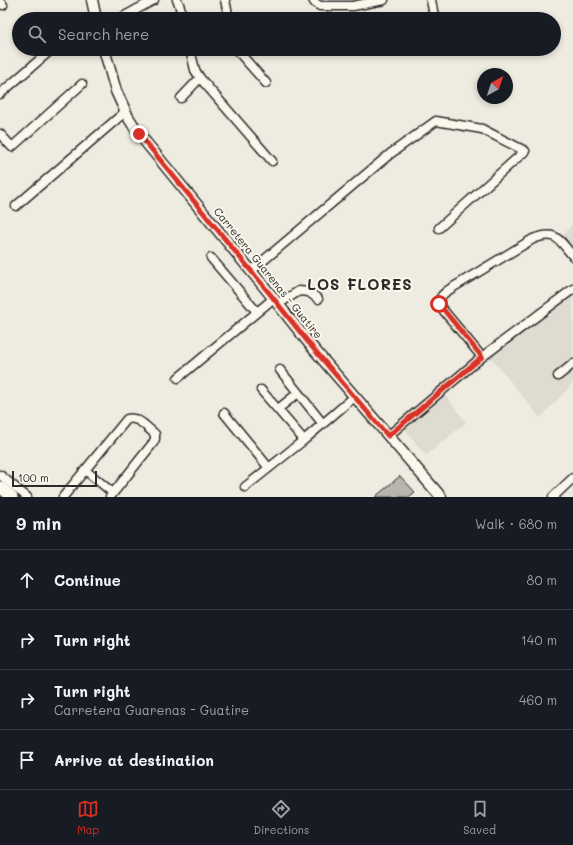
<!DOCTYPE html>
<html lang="en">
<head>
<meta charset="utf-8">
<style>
  body { margin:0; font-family:Mali,sans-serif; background:#20242c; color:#f1f3f6 }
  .compass { position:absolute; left:477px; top:68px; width:36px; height:36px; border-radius:50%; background:#171b24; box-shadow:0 2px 6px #0003; rotate:40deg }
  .scale { position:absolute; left:12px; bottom:10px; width:85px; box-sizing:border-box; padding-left:4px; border:2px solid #2b2b2b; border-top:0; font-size:11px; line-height:14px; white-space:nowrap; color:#2b2b2b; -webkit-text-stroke:3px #fbf7ec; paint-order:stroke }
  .stop { position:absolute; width:12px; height:12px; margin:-9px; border:3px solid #d93025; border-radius:50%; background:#fff }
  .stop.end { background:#d93025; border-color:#fff; box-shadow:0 1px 4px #0008 }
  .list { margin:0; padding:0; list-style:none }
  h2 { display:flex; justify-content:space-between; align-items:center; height:52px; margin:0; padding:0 16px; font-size:17px }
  h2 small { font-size:13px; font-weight:400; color:#9ea1a6 }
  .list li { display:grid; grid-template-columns:26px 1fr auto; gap:12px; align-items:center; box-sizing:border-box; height:60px; padding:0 16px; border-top:1px solid #363941 }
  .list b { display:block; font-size:15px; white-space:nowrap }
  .list p { margin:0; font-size:13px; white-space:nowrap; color:#9ea1a6 }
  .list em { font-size:13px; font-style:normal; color:#9ea1a6 }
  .icon { flex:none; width:22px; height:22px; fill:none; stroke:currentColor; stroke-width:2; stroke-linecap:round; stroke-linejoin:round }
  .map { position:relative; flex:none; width:573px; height:497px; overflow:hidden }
  .search { position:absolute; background:#171b24; box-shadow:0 2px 6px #0003; left:12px; right:12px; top:12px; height:44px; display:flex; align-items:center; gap:10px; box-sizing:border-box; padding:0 14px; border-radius:22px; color:#9ea1a6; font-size:15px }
  .sheet { height:292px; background:#171b24 }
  nav { display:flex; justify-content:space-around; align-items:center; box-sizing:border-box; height:56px; border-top:1px solid #363941; background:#171b24; font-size:11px; color:#9ea1a6 }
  nav a { display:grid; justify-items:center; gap:2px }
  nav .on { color:#d93025 }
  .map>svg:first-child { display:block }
</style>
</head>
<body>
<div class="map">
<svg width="573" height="497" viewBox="0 0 573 497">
  <rect width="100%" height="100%" fill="#eeebe0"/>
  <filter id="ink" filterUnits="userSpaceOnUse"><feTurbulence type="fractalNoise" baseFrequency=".025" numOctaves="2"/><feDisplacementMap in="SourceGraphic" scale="8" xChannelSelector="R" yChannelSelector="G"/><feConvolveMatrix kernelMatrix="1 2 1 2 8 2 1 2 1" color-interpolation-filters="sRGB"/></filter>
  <g filter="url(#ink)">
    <path fill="#dedbd1" d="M 573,224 L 573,263 L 555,244 Z
      M 573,283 L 573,383 L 540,418 L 489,355 Z
      M 445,395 L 466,422 L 426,456 L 405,429 Z"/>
    <path fill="#b8b5ae" stroke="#2b2b2b" d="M 400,476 L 415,492 L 409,497 L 375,497 Z"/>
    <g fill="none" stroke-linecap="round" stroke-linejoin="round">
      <g stroke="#2b2b2b" stroke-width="11">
        <path id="minor" d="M 177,0 L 179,4 L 183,19
          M 225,0 L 229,19
          M 313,0 L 315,3 L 320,6 L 353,6 L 384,0
          M 0,2 L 3,5
          M 119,19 L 154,0
          M 418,19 L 434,16 L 431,0
          M 190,49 L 195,70 L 200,78 L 272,161
          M 236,49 L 266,83
          M 0,94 L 52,49
          M 181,98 L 200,78
          M 0,134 L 12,147 L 82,84
          M 16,206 L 125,112
          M 211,258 L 257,312
          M 251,271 L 390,154 L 436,121 L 482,129 L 525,151 L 439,228
          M 278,304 L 299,291 L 309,292 L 318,299
          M 482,357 L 439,305 C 439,298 442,295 447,291 L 533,239 C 557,230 558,239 573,256
          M 280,370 L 323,424
          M 558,376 L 573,364
          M 178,378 L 274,298
          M 261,390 L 304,440
          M 278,409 L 298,393
          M 224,413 L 269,468
          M 388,436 L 482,357 L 573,289
          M 85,470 L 113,493
          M 0,475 L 27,497
          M 245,487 L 304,440 L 354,397
          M 63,497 L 127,419 C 138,416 146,427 155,434 L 155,439 L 153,443 L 110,497
          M 553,497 L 573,478"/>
      </g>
      <g stroke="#2b2b2b" stroke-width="13">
        <path id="major" d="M 92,0 L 96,19
          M 104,49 L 116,91 L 128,117 L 139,134 L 270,294 L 312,347 L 441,497"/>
      </g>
      <g stroke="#2b2b2b" stroke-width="14">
        <path id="highway" d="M 0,487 L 12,497"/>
      </g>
      <use href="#minor" stroke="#fbf7ec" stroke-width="8"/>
      <use href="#major" stroke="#fbf7ec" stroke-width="10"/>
      <use href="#highway" stroke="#fbf7ec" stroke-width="11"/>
    </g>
  </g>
  <g fill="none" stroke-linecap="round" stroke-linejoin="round" filter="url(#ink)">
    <path stroke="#d93025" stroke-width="5" d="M 139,134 L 270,294 L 312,347 L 388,436 L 482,357 L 439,304"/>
  </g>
  <g text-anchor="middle" stroke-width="4" stroke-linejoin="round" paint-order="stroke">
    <g font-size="11" fill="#2b2b2b" stroke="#fbf7ec">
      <text transform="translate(268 273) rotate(51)" y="4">Carretera Guarenas - Guatire</text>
    </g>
    <g font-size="15" font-weight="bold" letter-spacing="1" fill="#2b2b2b" stroke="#fbf7ec">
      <text x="360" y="290">LOS FLORES</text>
    </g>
  </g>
</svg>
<svg class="compass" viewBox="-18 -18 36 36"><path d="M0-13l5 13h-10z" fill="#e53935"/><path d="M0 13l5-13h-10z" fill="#9ea1a6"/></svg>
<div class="scale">100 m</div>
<div class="stop" style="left:439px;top:304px"></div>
<div class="stop end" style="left:139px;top:134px"></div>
<div class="search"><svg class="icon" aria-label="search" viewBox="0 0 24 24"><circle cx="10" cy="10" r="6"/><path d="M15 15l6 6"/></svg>Search here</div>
</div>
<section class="sheet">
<h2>9 min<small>Walk · 680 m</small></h2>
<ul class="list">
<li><svg class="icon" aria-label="ahead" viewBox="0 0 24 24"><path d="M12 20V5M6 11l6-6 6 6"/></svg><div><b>Continue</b></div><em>80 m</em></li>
<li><svg class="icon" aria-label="right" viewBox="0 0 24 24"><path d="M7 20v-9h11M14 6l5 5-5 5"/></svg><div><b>Turn right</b></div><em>140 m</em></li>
<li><svg class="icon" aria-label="right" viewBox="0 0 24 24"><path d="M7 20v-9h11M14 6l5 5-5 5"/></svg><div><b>Turn right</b><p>Carretera Guarenas - Guatire</p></div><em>460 m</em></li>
<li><svg class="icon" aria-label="arrive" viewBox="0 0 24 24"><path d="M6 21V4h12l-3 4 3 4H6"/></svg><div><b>Arrive at destination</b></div></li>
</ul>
</section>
<nav>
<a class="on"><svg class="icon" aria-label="map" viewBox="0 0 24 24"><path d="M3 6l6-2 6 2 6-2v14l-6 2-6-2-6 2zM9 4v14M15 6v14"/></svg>Map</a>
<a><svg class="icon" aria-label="directions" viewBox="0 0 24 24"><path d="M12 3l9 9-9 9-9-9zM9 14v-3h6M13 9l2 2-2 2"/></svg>Directions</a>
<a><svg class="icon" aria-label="saved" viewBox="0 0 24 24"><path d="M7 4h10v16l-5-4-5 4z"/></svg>Saved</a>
</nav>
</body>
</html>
